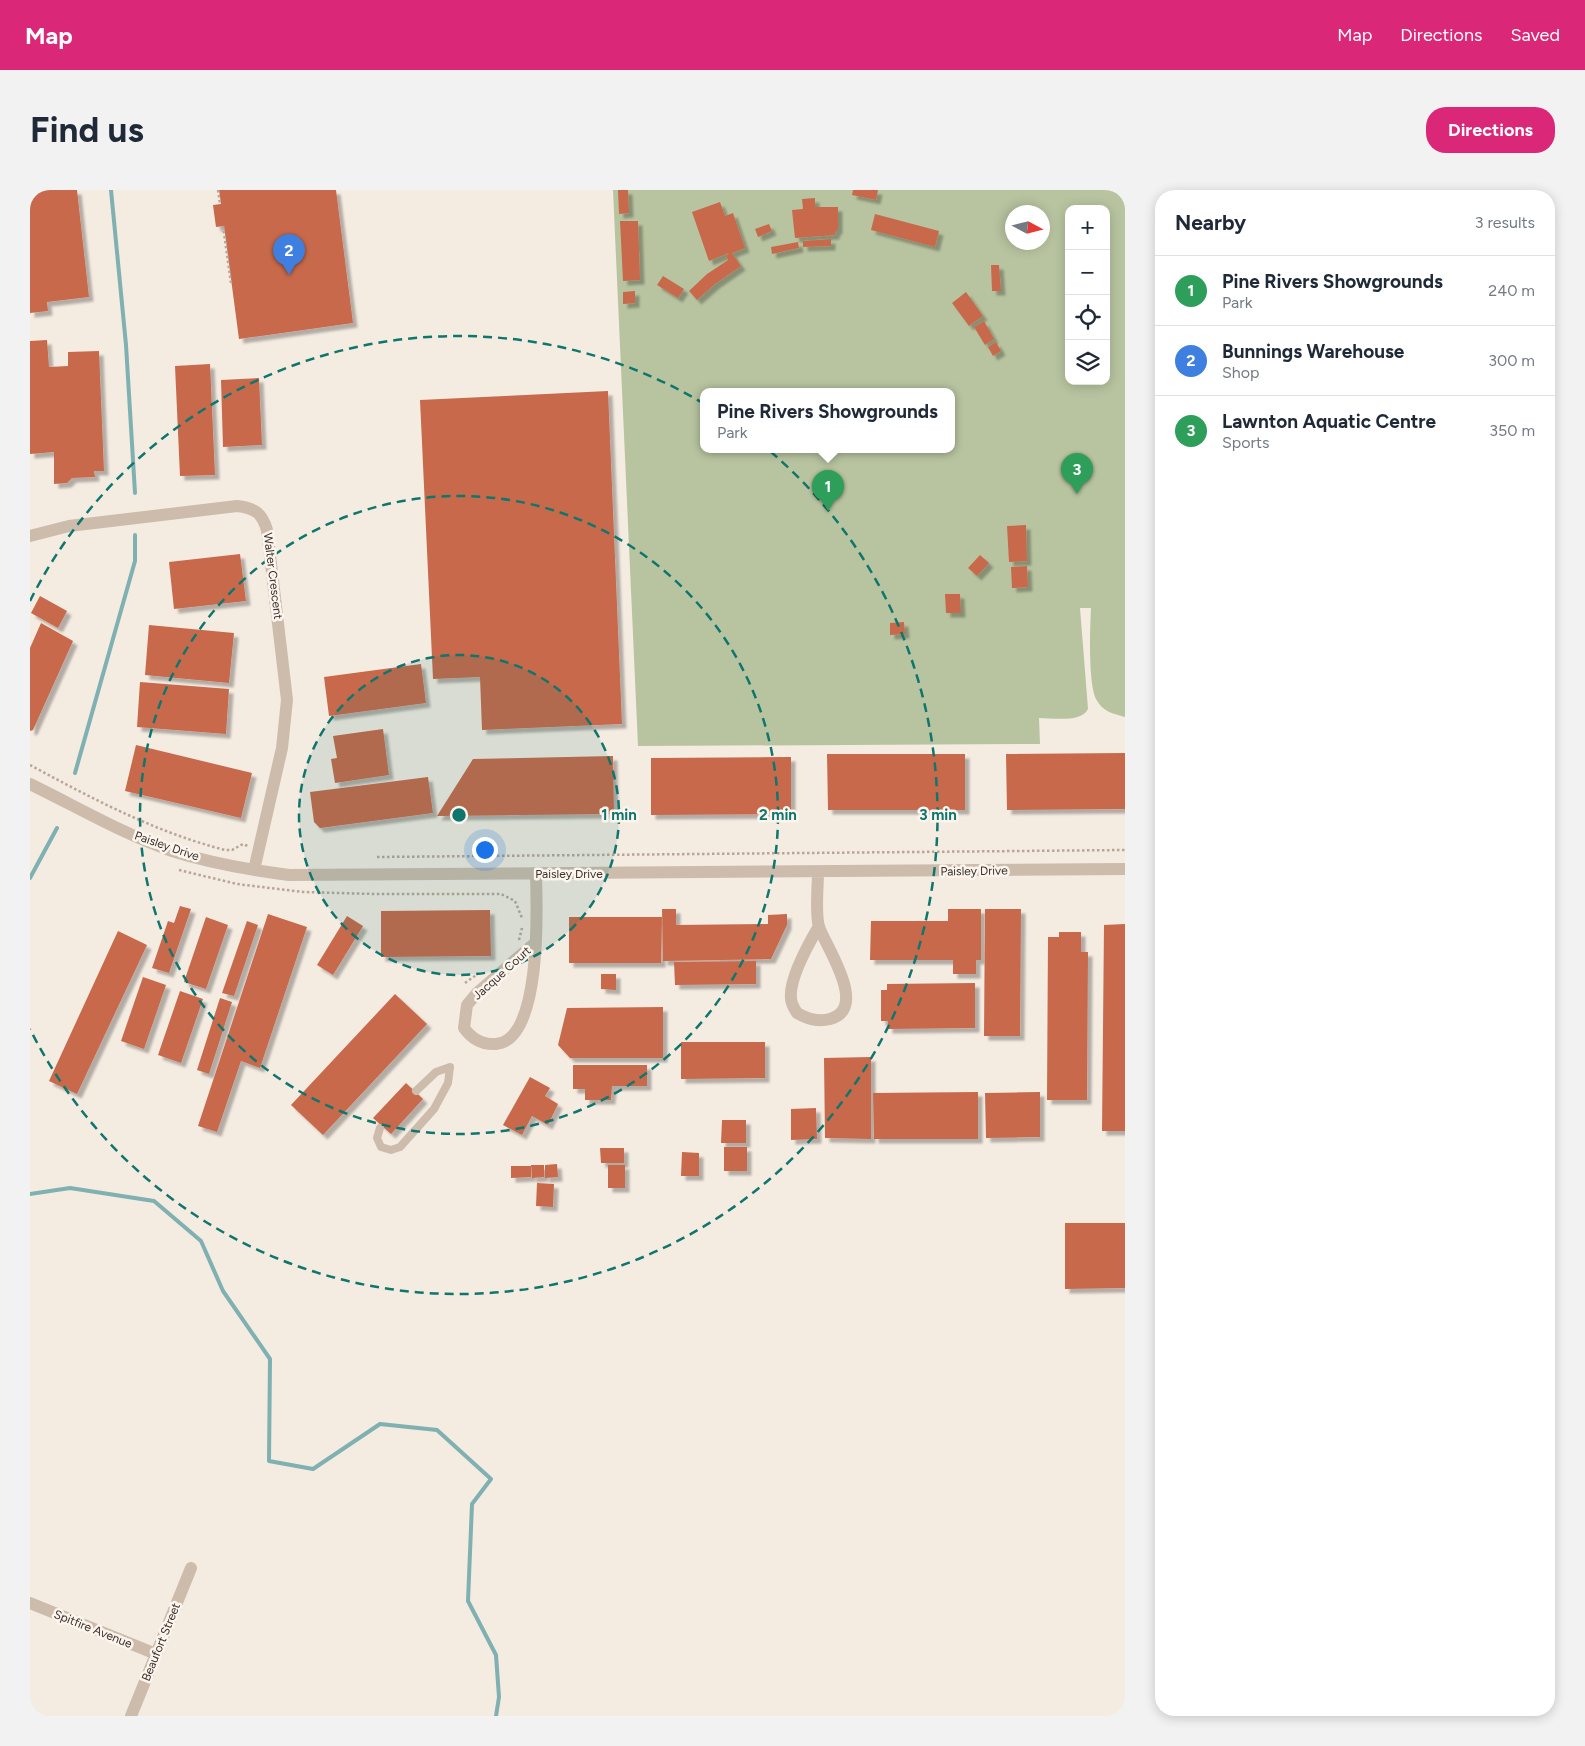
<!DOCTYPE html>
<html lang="en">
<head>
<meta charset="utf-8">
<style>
  body { margin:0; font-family:Figtree,sans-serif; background:#f2f2f3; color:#1f2937 }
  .controls { position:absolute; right:15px; top:15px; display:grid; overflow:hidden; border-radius:10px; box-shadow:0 2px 12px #0003 }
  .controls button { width:45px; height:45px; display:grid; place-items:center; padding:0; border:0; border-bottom:1px solid #e0e1e3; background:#fff; color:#1f2937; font:25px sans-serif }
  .compass { position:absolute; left:975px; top:15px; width:45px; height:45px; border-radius:50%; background:#fff; box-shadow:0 2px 12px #0003; rotate:97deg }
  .you { position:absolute; left:454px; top:659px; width:18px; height:18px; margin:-12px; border:4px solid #fff; border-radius:50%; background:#1a73e8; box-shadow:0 0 0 8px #1a73e833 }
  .badge { display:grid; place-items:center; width:32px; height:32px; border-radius:50%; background:#db2777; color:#fff; font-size:16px; font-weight:700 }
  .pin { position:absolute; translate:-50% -41px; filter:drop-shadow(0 1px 2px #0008) }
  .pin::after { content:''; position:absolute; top:26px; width:18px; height:15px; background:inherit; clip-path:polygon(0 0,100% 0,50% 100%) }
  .popup { position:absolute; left:670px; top:198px; width:255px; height:65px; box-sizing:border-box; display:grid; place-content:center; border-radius:10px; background:#fff; filter:drop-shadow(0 1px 4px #0005); font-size:16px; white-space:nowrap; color:#747a83 }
  .popup b { font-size:19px; color:#1f2937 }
  .popup::after { content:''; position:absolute; left:50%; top:100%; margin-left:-10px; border:10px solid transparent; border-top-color:#fff }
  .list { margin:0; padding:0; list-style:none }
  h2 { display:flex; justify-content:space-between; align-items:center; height:65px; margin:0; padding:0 20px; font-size:21px }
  h2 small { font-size:16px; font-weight:400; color:#747a83 }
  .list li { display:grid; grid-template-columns:32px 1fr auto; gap:15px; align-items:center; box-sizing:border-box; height:70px; padding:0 20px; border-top:1px solid #e0e1e3 }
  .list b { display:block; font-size:19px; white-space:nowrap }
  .list p { margin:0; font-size:16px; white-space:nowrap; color:#747a83 }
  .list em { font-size:16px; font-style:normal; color:#747a83 }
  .icon { flex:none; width:28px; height:28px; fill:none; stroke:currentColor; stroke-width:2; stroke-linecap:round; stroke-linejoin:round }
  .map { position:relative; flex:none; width:1095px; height:1526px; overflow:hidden; border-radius:20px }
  header { display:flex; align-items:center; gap:30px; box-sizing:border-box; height:70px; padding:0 25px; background:#db2777; color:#fff }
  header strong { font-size:24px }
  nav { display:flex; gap:28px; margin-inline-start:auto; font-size:18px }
  .intro { display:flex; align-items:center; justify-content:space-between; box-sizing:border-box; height:120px; padding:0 30px }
  h1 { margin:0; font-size:35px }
  .button { padding:12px 22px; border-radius:20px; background:#db2777; color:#fff; font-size:18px; font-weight:700 }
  main { display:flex; gap:30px; padding:0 30px }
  aside { flex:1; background:#fff; border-radius:20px; box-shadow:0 2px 12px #0003 }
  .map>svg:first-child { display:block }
</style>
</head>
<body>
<header>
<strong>Map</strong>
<nav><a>Map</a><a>Directions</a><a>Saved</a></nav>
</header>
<div class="intro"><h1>Find us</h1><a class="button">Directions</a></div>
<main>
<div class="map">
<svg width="1095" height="1526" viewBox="0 0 1095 1526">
  <defs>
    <filter id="shadow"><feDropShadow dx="4.5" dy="4.5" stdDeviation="1" flood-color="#0004"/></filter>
  </defs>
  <rect width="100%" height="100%" fill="#f4ebe1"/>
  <path fill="#b8c4a0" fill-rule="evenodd" d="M 583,0 L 1095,0 L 1095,527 C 1083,524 1072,521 1066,509 C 1058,492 1060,439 1061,418 L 1050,418 L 1058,519 C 1051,533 1023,528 1009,528 L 1010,554 L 608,556 ZM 1039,19 L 1076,19 L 1076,191 L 1039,191 ZM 982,22 L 1012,22 L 1012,52 L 982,52 ZM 674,202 L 922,202 L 922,260 L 674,260 Z"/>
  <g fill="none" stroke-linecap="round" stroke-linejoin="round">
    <path stroke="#7fb0b2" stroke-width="4" d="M 81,0 L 96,155 L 105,303
      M 45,583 L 105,371 L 105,345
      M 0,688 L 27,638
      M 0,1004 L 40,998 L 124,1011 L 171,1051 L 193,1101 L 240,1169 L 239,1271 L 283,1279 L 350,1234 L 407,1240 L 461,1289 L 442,1314 L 438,1411 L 466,1465 L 469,1507 L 466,1526"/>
  </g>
  <path fill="#c8694b" filter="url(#shadow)" d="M 0,0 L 47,0 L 59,107 L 17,112 L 18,121 L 0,123 Z
    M 189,0 L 306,0 L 323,133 L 209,149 L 194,36 L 186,37 L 183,15 L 191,14 Z
    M 588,0 L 598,0 L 599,23 L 589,24 Z
    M 823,0 L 848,0 L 846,10 L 822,5 Z
    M 785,8 L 785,17 L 808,17 L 808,40 L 806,40 L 805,45 L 765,48 L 762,20 L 773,19 L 772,9 Z
    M 690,12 L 695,26 L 703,23 L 715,58 L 702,63 L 711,76 L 685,94 L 667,110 L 659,101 L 677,84 L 698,70 L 696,66 L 699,63 L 679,71 L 662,22 Z
    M 845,24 L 909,41 L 905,57 L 841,40 Z
    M 590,31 L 608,31 L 610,90 L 593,91 Z
    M 739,34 L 742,41 L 728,47 L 725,39 Z
    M 801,49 L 801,56 L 773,57 L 773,51 Z
    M 768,52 L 769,58 L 742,64 L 741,57 Z
    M 961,75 L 969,75 L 971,101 L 962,101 Z
    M 633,86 L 654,99 L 648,108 L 627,95 Z
    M 605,101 L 605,113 L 593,114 L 593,102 Z
    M 936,102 L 953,126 L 939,136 L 922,113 Z
    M 954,131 L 964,149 L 955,155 L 944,137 Z
    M 17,150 L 19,177 L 38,176 L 38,162 L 69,161 L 74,281 L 64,281 L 65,287 L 42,288 L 37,293 L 24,294 L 24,262 L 0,264 L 0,151 Z
    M 966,152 L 971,161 L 963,166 L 958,157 Z
    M 180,174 L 185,285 L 150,286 L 145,176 Z
    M 229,188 L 232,255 L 193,257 L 191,190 Z
    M 578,201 L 592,534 L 452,540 L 450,487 L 403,489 L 390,210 Z
    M 996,335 L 997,371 L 979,372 L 977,336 Z
    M 210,364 L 216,411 L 144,419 L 139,372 Z
    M 950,365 L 959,373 L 947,386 L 938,378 Z
    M 997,376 L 998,397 L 982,398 L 981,377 Z
    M 915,404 L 930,404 L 931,423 L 916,423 Z
    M 10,406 L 37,421 L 28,438 L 1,423 Z
    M 874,432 L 875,444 L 860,445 L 860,433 Z
    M 11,433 L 43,451 L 3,540 L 0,541 L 0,458 Z
    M 119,435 L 204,443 L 199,493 L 115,485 Z
    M 391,474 L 396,513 L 299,526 L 294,487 Z
    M 110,492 L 199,499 L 196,544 L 107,537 Z
    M 353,539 L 359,585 L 305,593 L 301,569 L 307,568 L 303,546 Z
    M 106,555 L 222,583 L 211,628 L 95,601 Z
    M 1095,563 L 1095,619 L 977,620 L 976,564 Z
    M 797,564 L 935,564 L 935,620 L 798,620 Z
    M 583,566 L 584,624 L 407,626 L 443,569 Z
    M 761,567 L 761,624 L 621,625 L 621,568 Z
    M 398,587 L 403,623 L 290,638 L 284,632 L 280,602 Z
    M 150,716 L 161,719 L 139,783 L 122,778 L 138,731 L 144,733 Z
    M 632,719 L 646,719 L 646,735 L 738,734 L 738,725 L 757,724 L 757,735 L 741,769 L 633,771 Z
    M 918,719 L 951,719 L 951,770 L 946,770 L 946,784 L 923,784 L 923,770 L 840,770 L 841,731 L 918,731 Z
    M 955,719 L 991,719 L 990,846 L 954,846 Z
    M 460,720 L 461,766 L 351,767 L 351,721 Z
    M 238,724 L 277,737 L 230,878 L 211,871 L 187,942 L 168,936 Z
    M 317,726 L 333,736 L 303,785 L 287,775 Z
    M 176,727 L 198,735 L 176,799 L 154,792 Z
    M 539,727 L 632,727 L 631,773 L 539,773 Z
    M 217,731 L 228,735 L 204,806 L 192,803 Z
    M 1095,734 L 1095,941 L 1072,941 L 1074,735 Z
    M 88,741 L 117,755 L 47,904 L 19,891 Z
    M 1029,742 L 1051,742 L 1051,762 L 1058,762 L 1057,910 L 1017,910 L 1018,747 L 1029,747 Z
    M 726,771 L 726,794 L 645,795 L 644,772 Z
    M 571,784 L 586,784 L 586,800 L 571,799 Z
    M 113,787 L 136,795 L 114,859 L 91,851 Z
    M 945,793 L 945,838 L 858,839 L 858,831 L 851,831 L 851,800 L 857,800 L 857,794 Z
    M 150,801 L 173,809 L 151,873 L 128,865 Z
    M 365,804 L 397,834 L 293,945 L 261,915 Z
    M 190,808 L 202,812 L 179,884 L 167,880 Z
    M 633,817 L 633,868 L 540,868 L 528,855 L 537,818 Z
    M 651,852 L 735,852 L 735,888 L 651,889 Z
    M 841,867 L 841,949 L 795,948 L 794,868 Z
    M 543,875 L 617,875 L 617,896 L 582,896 L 581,910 L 555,910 L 555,899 L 543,899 Z
    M 500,887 L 520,898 L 515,906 L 528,914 L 518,935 L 502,926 L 492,945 L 473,935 Z
    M 376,893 L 393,909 L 361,944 L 343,928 Z
    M 948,902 L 948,949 L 844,949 L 843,903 Z
    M 1010,902 L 1010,947 L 956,948 L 955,903 Z
    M 786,918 L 787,949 L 761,950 L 761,919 Z
    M 692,930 L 716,930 L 716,953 L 691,953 Z
    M 694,957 L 717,957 L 717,981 L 694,981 Z
    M 570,958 L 594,958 L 594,973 L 571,973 Z
    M 652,962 L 669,963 L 669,986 L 651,986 Z
    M 527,974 L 528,987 L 515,988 L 515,975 Z
    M 501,975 L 514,975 L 514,987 L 502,988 Z
    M 578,975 L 595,975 L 595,998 L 578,998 Z
    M 481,976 L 501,976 L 501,987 L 481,988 Z
    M 507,993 L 524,994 L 523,1017 L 506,1016 Z
    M 1035,1033 L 1095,1033 L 1095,1098 L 1035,1099 Z"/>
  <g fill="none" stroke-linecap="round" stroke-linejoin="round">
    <path stroke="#b9a596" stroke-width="2.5" stroke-dasharray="2.5 2.5" stroke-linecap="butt" d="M 188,0 L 190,14
      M 193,36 L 201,93
      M 0,575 C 63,609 125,642 195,660 L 202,660 L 213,654 L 218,656
      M 347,667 L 1095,660
      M 149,680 L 207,694 L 273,702 L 344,704 L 471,704 L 485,711 L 492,728
      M 489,750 L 492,738
      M 435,793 L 449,783"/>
    <path stroke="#cdbbac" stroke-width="8" d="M 350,938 L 347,948 L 351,957 L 361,960 L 370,957 L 404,919 L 418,893 L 420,877 L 406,882 L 386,901"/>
    <path stroke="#cdbbac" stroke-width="12" d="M 0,346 L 39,336 L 207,316 C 225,318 232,323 237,340 L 257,510 L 252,558 L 224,680
      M 0,594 C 47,617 93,644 142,661 C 180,673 220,680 259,685 L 1095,679
      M 788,682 C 788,697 785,723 789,737 C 796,757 839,818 800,829 C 787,832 778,829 767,823 C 764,818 761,814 761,808 C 759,789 779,753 789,736
      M 505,753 L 447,803 L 437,815 L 434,838 C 442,849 452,855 466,854 C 512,850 507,718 506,684
      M 0,1413 L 126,1464
      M 101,1526 L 161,1378"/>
  </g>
  <circle cx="429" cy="625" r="160" fill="#0f766e" fill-opacity=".12"/>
  <g fill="none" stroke="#0f766e" stroke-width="2.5" stroke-dasharray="9 6">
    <circle cx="429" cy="625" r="160"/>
    <circle cx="429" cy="625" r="319"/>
    <path d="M0 411A479 479 0 1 1 0 839"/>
  </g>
  <g text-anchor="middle" stroke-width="5" stroke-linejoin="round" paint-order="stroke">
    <g font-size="12" fill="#3b302b" stroke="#fbf5ee">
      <text transform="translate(243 386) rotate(83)" y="4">Walter Crescent</text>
      <text transform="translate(137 656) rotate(19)" y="4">Paisley Drive</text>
      <text transform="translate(944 681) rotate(-1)" y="4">Paisley Drive</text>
      <text x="539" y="688">Paisley Drive</text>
      <text transform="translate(472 783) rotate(-42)" y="4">Jacque Court</text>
      <text transform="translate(63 1439) rotate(22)" y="4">Spitfire Avenue</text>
      <text transform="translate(131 1452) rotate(-68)" y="4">Beaufort Street</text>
    </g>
  </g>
  <circle cx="429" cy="625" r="8" fill="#0f766e" stroke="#fbf5ee" stroke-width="2.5"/>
  <g font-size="15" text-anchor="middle" font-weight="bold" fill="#0f766e" stroke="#fbf5ee" stroke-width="5" stroke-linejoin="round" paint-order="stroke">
    <text x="589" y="630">1 min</text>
    <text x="748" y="630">2 min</text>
    <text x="908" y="630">3 min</text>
  </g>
</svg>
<div class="controls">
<button>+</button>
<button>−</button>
<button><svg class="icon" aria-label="locate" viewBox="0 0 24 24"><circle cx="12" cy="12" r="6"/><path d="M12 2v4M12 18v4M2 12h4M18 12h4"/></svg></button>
<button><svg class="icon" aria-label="layers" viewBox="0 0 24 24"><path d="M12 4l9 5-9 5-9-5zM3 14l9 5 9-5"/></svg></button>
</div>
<svg class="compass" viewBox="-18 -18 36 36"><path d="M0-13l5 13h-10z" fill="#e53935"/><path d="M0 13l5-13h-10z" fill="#747a83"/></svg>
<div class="you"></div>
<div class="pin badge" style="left:798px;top:321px;background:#2e9e5b">1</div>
<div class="popup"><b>Pine Rivers Showgrounds</b>Park</div>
<div class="pin badge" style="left:259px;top:85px;background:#3f7fe0">2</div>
<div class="pin badge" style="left:1047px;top:304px;background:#2e9e5b">3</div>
</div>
<aside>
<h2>Nearby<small>3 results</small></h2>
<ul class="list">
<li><span class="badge" style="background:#2e9e5b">1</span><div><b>Pine Rivers Showgrounds</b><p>Park</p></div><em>240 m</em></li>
<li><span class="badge" style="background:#3f7fe0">2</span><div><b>Bunnings Warehouse</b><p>Shop</p></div><em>300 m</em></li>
<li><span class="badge" style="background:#2e9e5b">3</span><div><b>Lawnton Aquatic Centre</b><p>Sports</p></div><em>350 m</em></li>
</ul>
</aside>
</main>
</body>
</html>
